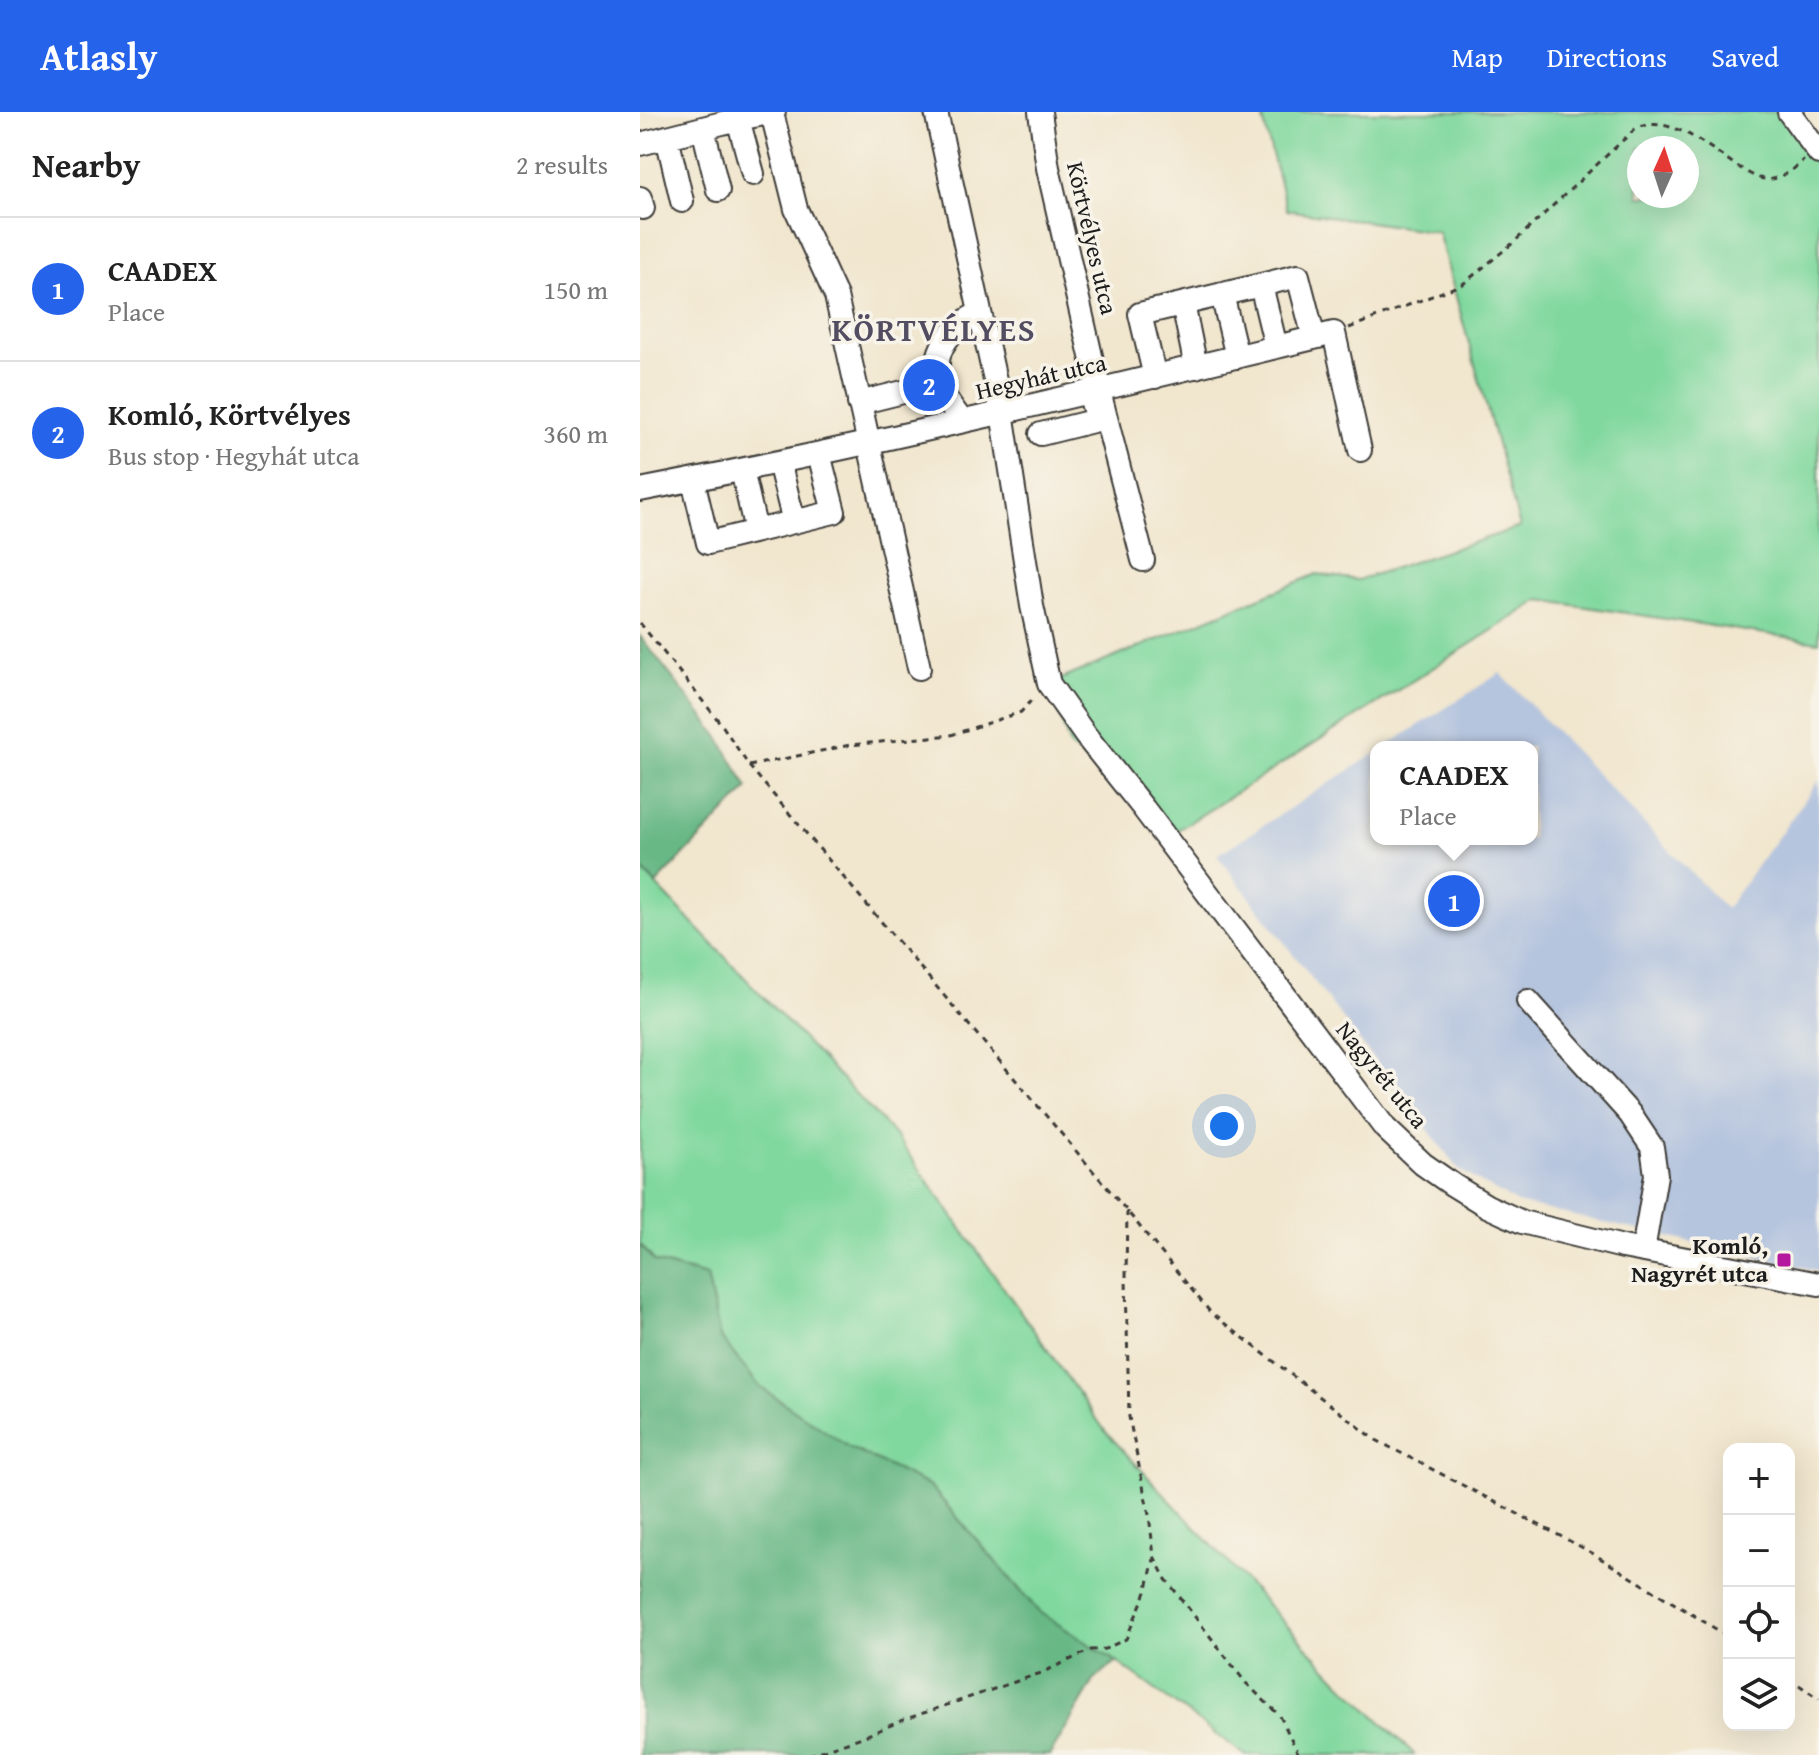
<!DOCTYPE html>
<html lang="en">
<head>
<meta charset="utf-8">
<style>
  body { margin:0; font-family:"Gentium Book Plus",serif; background:#f2f2f2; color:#222 }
  .controls { position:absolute; right:24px; bottom:24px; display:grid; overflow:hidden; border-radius:16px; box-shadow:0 8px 32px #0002 }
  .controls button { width:72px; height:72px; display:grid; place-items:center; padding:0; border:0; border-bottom:2px solid #e0e0e0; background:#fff; color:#222; font:40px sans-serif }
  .compass { position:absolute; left:987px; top:24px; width:72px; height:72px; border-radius:50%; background:#fff; box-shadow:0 8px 32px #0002; rotate:3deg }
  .you { position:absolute; left:584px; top:1014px; width:28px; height:28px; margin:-20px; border:6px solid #fff; border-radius:50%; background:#1a73e8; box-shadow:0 0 0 12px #1a73e833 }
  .badge { display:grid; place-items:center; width:52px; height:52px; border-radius:50%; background:#2563eb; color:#fff; font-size:26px; font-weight:700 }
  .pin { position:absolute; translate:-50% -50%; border:4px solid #fff; box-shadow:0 2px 8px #0006 }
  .popup { position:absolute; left:730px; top:629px; width:168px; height:104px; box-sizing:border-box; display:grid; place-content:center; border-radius:16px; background:#fff; filter:drop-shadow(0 2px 6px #0005); font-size:26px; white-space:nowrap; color:#767676 }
  .popup b { font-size:30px; color:#222 }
  .popup::after { content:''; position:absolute; left:50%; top:100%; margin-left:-16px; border:16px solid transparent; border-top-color:#fff }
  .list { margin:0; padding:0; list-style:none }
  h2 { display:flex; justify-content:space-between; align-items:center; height:104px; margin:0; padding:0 32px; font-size:34px }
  h2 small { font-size:26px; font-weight:400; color:#767676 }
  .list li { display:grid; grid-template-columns:52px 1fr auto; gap:24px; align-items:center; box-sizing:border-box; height:144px; padding:0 32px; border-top:2px solid #e0e0e0 }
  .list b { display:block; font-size:30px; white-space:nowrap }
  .list p { margin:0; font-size:26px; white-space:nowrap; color:#767676 }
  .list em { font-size:26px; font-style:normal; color:#767676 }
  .icon { flex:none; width:44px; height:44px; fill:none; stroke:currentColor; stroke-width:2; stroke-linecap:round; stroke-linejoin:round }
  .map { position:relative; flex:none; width:1179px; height:1643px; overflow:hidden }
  header { display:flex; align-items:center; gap:48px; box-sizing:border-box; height:112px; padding:0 40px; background:#2563eb; color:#fff }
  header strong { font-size:38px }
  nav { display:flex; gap:44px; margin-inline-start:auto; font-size:28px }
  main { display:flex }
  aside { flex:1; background:#fff }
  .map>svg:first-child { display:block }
</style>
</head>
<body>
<header>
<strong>Atlasly</strong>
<nav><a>Map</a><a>Directions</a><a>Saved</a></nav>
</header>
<main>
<aside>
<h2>Nearby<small>2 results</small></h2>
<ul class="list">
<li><span class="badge">1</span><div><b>CAADEX</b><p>Place</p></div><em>150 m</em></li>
<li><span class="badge">2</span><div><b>Komló, Körtvélyes</b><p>Bus stop · Hegyhát utca</p></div><em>360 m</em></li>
</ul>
</aside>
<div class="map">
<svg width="1179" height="1643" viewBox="0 0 1179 1643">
  <rect width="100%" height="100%" fill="#f7f3e8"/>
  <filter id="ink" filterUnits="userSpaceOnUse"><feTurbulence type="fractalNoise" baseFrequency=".0125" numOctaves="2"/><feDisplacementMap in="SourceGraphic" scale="16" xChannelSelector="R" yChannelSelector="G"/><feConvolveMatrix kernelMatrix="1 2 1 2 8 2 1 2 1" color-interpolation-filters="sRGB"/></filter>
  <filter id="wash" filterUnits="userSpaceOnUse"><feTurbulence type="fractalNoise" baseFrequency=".006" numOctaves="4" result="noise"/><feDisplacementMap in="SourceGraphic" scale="32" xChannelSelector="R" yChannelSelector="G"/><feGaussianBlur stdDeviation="1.8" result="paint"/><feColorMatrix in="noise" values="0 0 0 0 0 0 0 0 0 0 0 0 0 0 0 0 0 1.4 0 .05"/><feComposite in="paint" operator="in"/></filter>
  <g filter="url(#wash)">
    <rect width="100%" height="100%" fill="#f1e6ce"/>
    <path fill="#b6c5de" d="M 860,561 L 1086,797 L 1179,668 L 1179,1159 L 877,1091 L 819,1058 L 577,743 L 736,641 L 736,727 L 892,727 L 892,635 L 745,635 Z"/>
    <path fill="#80d89e" stroke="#4e7a5d" stroke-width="2" fill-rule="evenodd" d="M 621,0 L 1149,0 L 1179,41 L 1179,530 L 900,488 L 536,719 L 430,635 L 409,572 L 677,462 L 718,468 L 880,415 L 798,120 L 647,98 ZM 999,36 L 1047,36 L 1047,84 L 999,84 Z
      M 0,756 L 255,1023 L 466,1320 L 697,1567 L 775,1643 L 605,1643 L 477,1550 L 399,1500 L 290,1374 L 210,1336 L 120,1275 L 80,1225 L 67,1164 L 15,1150 L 0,1132 Z"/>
    <path fill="#68b885" stroke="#426a50" stroke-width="2" d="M 0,524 L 78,624 L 108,676 L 16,772 L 0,756 Z
      M 0,1132 L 15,1150 L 67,1164 L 80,1225 L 120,1275 L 210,1336 L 290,1374 L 399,1500 L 477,1550 L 455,1567 L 410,1643 L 0,1643 Z"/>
  </g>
  <g filter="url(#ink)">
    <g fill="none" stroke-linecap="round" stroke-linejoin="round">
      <g stroke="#3c3a37" stroke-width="26">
        <path id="minor" d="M 296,0 L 362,300 L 392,494 L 409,572 L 446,624 L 504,697 L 745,1016 L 783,1052 L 813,1073 L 847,1094 L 882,1110 L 983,1135 L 1179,1172
          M 400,0 L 408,56 L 459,279 L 503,448
          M 1149,0 L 1179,41
          M 132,1 L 156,97 L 196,184 L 279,556
          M 98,7 L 113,62
          M 63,16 L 78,78
          M 27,25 L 42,89
          M 0,32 L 98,7 L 134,0
          M 0,86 L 3,96
          M 621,173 L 636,235
          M 582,182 L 597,245
          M 543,192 L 556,255
          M 515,265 L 500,202 L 658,164 L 674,226
          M 219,291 L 275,277
          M 322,309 C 316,301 309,292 304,283 C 298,273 296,251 300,240 C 306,223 325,207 340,201
          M 401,322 L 457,308 L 451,287
          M 139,350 L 154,410
          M 102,358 L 116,419
          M 53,368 L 68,431 L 194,400 L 179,342
          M 0,378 C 233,333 464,277 694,221 L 720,338
          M 888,889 L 990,1002 L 1012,1035 L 1016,1063 L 1003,1139"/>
      </g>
      <path stroke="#3c3a37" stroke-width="3" stroke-dasharray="6 6" stroke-linecap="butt" d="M 709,216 L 823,172 L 873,131 L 995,17 C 1029,0 1069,36 1097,54 C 1105,59 1115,66 1125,67 C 1139,69 1154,57 1164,48
        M 0,511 L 82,613 L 109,654 L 210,633 L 311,623 L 381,600 L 395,584
        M 109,654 L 487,1099 L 571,1201 L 736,1328 L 947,1438 L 1089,1525
        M 487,1099 L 486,1166 L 489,1305 L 509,1403 L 514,1444 L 525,1466 L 606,1571 L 640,1604 L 659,1643
        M 1149,1566 L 1179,1587
        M 169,1643 L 225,1624 L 266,1607 L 401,1561 L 451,1538 L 465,1537 L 486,1527 L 506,1480 L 514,1447"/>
      <use href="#minor" stroke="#fff" stroke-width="22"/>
    </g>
  </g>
  <rect fill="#b5179e" stroke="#f7f3e8" stroke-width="3" x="1136" y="1140" width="16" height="16" rx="4"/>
  <g text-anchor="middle" stroke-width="7" stroke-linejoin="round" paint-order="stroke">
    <g font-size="24" fill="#1c1c1c" stroke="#f7f3e8">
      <text transform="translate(452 126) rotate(77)" y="8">Körtvélyes utca</text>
      <text transform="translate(401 265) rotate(-13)" y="8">Hegyhát utca</text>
      <text transform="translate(742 963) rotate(51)" y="8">Nagyrét utca</text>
    </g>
    <g font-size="24" font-weight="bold" fill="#1c1c1c" stroke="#f7f3e8" text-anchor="end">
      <text x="1128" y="1142">Komló,<tspan x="1128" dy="28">Nagyrét utca</tspan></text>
    </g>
    <g font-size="32" font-weight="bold" letter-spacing="2" fill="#534d62" stroke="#f7f3e8">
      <text x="294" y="229">KÖRTVÉLYES</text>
    </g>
  </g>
</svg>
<div class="controls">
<button>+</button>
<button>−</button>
<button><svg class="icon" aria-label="locate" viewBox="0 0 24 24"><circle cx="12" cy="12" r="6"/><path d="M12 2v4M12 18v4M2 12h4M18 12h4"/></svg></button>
<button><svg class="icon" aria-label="layers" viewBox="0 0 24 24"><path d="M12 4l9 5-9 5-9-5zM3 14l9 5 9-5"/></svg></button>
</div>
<svg class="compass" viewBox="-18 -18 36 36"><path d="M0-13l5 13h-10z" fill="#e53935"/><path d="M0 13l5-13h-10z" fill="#767676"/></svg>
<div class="you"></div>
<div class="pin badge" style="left:814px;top:789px">1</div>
<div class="popup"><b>CAADEX</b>Place</div>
<div class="pin badge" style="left:289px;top:273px">2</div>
</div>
</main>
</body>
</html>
